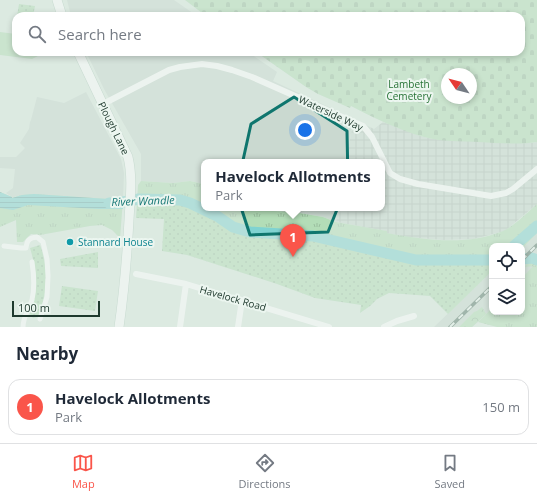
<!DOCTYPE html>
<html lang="en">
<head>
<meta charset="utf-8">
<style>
  body { margin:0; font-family:"Open Sans",sans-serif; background:#f2f2f3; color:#1f2937 }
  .controls { position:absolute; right:12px; bottom:12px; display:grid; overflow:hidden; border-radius:8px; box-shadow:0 2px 6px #0003 }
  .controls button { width:36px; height:36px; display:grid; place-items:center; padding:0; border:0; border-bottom:1px solid #e0e1e3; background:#fff; color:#1f2937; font:20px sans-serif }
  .compass { position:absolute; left:441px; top:68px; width:36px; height:36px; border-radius:50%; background:#fff; box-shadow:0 2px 6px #0003; rotate:305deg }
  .scale { position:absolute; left:12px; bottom:10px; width:88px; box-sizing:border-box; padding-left:4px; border:2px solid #1e392d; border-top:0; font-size:11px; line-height:14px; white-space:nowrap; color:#1e392d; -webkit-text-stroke:3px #ecf6f0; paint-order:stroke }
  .you { position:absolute; left:305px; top:130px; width:14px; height:14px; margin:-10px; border:3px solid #fff; border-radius:50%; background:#1a73e8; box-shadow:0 0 0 6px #1a73e833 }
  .badge { display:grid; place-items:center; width:26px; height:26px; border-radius:50%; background:#fa554a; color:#fff; font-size:13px; font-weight:700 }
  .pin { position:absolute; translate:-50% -33px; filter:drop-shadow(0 1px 2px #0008) }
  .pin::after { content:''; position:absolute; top:21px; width:14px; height:12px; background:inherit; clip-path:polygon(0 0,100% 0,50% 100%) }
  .popup { position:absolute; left:201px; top:159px; width:184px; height:52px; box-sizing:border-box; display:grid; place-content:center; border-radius:8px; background:#fff; filter:drop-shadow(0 1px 3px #0005); font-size:13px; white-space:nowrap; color:#747a83 }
  .popup b { font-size:15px; color:#1f2937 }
  .popup::after { content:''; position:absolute; left:50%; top:100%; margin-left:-8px; border:8px solid transparent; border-top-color:#fff }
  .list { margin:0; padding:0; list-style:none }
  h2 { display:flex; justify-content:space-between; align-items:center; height:52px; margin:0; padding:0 16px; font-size:17px }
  h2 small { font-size:13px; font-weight:400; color:#747a83 }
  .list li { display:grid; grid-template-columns:26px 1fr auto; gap:12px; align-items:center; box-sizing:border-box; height:56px; margin:0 8px 8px; padding:0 8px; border:1px solid #e0e1e3; border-radius:12px }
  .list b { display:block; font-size:15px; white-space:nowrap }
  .list p { margin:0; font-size:13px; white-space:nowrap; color:#747a83 }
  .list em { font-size:13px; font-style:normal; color:#747a83 }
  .icon { flex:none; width:22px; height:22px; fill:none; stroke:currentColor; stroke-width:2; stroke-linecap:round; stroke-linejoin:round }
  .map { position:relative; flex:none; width:537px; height:327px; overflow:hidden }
  .search { position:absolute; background:#fff; box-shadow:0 2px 6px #0003; left:12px; right:12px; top:12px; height:44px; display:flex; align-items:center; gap:10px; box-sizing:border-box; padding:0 14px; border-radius:12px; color:#747a83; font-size:15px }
  .sheet { height:116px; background:#fff }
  nav { display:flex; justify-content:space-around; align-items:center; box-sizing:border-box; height:56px; border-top:1px solid #e0e1e3; background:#fff; font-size:11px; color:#747a83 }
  nav a { display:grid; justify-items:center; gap:2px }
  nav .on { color:#fa554a }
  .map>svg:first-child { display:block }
</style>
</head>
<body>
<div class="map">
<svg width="537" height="327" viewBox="0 0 537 327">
  <defs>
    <pattern id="industrial-grid" width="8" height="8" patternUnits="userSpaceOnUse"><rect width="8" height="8" fill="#cad9d0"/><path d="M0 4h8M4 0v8" fill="none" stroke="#adbbb3"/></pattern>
    <pattern id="forest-crowns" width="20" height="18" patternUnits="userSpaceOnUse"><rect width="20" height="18" fill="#b3ddb7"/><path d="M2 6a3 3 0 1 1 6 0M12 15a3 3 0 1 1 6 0" fill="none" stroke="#9abe9e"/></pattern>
    <pattern id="cemetery-stones" width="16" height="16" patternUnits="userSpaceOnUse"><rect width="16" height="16" fill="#b3ddb7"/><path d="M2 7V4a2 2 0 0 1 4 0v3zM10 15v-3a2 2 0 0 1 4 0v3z" fill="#9abe9e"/></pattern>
    <pattern id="park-tufts" width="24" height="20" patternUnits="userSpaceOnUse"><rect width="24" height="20" fill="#b3ddb7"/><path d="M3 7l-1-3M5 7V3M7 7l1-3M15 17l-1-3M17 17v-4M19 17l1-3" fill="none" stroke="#9abe9e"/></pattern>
    <pattern id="garden-dots" width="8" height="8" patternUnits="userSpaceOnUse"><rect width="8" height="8" fill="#b3ddb7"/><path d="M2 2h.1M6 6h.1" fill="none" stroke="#9abe9e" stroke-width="1.8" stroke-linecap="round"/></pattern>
    <pattern id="water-rules" width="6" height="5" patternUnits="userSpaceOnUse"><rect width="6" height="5" fill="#80d3d1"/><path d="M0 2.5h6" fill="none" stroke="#68acaa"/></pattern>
  </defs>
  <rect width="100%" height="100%" fill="#dceae1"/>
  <path fill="#cad9d0" d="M 67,0 L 174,0 L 197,16 L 71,16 Z
    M 86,52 L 248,52 L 277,72 L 273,81 L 352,118 L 352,128 L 346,162 L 204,162 L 204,184 L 190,181 L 173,183 L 141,181 L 141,154 L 104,89 Z
    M 86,92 L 121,159 L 124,173 L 123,200 L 17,196 L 12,198 L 12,197 L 6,193 L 13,188 L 15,169 L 0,168 L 0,157 L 16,157 L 25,148 L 20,143 L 29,129 L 30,122 L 31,120 L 37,97 L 64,103 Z
    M 247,208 L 338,208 L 336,222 L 323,217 L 294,212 L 254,210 Z
    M 537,233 L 537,263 L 522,278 L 522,249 Z
    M 492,271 L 492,308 L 478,322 L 472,327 L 434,327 Z"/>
  <path fill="url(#industrial-grid)" d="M 352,118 L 374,129 L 383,122 L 424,137 L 442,140 L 531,143 L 537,142 L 537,204 L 505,231 L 474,239 L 442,240 L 407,237 L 386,233 L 386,231 L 336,222 L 338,208 L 382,208 L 382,162 L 346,162 L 352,128 Z"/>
  <path fill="#b3ddb7" d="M 0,32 L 16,34 L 16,52 L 40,52 L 38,56 L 32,59 L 0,55 Z"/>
  <path fill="url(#forest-crowns)" d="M 537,254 L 537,266 L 524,267 Z
    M 482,307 L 486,314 L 472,327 L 459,327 L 474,312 L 477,311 Z"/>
  <path fill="url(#cemetery-stones)" fill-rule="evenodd" d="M 185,0 L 537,0 L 537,142 C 518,145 498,143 479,142 C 461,141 441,142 424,137 C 399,130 374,118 351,106 L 350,108 L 318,94 L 306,87 L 256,52 L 521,52 L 521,16 L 206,16 ZM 447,74 L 471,74 L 471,98 L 447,98 Z"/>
  <path fill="url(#park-tufts)" d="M 141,181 L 173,183 L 190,181 L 204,184 L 204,208 L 247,208 L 254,210 L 294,212 L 323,217 L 336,222 L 387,231 L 387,233 C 425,240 467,246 503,231 C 514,226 528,212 537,204 L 537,233 L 522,249 L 522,246 L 492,246 L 492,262 L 432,263 L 402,259 L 325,240 L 297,237 L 245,234 L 236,231 L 184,204 L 137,201 L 138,185 Z
    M 0,192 L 12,197 L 12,198 L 22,195 L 34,194 L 123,200 L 120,238 L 112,230 L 102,225 L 90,226 L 40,235 L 31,234 L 23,242 L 17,242 L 16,220 L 0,227 Z
    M 534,265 L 537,266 L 537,327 L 497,327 L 478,322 L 492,308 L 492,312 L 522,312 L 522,278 Z"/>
  <path fill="url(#garden-dots)" d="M 19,4 L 35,6 L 33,16 L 17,16 Z
    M 137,201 L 184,204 L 236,231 C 264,240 295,235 324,240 C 351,245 377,255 404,259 C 433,264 462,262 492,262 L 492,271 L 448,314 L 430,296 L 389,293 L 377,299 L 370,306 L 360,313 L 361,305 L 315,298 L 277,284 L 187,255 L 162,251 L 164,219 L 136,218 Z
    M 40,245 C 47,264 48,283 43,302 C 41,308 41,313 37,317 L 33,318 C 26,311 32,306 34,298 C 38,280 35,265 30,248 Z
    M 98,252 L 98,268 L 61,266 L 60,259 Z
    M 62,286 L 98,291 L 95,311 L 59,306 Z"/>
  <path fill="url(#water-rules)" d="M 0,192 L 12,197 L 12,198 L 22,195 L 34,194 L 123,200 L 123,209 L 99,209 L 28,205 L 13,210 L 0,208 Z"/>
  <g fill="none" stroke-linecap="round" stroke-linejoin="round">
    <path stroke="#80d3d1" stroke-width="11" d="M 109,203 L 118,203 L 139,199 L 180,200 L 190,203 L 217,216 L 233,227 L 250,232 L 313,236 L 416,260 L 492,260
      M 514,246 L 537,226
      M 522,259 L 532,258 L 537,260"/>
    <g stroke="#afcabb" stroke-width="10">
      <path id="secondary" d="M 57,0 L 62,16
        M 78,52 L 128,157 C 133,178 130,199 129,220 C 127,256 124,292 119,327"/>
    </g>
    <path stroke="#fff" stroke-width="5" d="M 4,246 L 21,248 L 26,248 C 27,240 29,238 37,237 L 43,242 L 47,259 L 48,276 L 47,297 L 40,319
      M 23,327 C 23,317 29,309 32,300 C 35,287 34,275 32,262"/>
    <path stroke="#fff" stroke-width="6" d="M 103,104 L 169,70 L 180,67 L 202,64 L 217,66 L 232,70 L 252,77 L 363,126 L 372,137 L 390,173 L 400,179 L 418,184 L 491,196 L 506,193 L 513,189 L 537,169
      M 136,274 L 186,284 L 329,327
      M 180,327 L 186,284
      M 238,327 L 242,300
      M 384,327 L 397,321 L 414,316"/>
    <use href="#secondary" stroke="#fff" stroke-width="9"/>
    <g stroke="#577568" stroke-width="3.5">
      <path id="rail" d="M 522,260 L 537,245
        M 450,327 L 492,286"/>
    </g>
    <use href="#rail" stroke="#ecf6f0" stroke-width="2" stroke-dasharray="6" stroke-linecap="butt"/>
  </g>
  <path d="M0 0H537V327H0ZM 294,97 L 347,131 L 348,182 L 328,232 L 250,235 L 236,192 L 251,124 Z" fill="#dceae1" fill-opacity=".55" fill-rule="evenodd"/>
  <path fill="none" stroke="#0f766e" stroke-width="3" stroke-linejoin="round" d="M 294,97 L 347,131 L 348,182 L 328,232 L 250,235 L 236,192 L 251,124 Z"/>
  <circle fill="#0f9aa8" stroke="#ecf6f0" stroke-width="1.5" cx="70" cy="242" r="4"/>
  <g text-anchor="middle" stroke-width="4" stroke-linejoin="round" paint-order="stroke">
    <g font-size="10" fill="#267235" stroke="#ecf6f0">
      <text x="409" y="88">Lambeth<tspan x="409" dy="12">Cemetery</tspan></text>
    </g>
    <g font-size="10" fill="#1e392d" stroke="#ecf6f0">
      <text transform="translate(331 113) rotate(25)" y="4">Waterside Way</text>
      <text transform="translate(114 128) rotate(64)" y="4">Plough Lane</text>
      <text transform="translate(233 298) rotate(16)" y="4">Havelock Road</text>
    </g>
    <g font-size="10" fill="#0d838f" stroke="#ecf6f0" text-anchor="start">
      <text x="78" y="246">Stannard House</text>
    </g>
    <g font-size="11" font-style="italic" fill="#167776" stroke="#ecf6f0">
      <text transform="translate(143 201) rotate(-2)" y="4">River Wandle</text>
    </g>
  </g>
</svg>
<div class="controls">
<button><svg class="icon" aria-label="locate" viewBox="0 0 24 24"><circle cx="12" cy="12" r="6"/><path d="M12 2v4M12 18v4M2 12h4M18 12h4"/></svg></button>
<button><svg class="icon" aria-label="layers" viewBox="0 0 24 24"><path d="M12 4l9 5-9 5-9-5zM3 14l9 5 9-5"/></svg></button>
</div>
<svg class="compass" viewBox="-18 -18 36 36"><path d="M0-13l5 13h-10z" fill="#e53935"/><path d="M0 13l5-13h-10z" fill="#747a83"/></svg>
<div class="scale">100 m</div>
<div class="you"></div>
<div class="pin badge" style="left:293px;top:257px">1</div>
<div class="popup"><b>Havelock Allotments</b>Park</div>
<div class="search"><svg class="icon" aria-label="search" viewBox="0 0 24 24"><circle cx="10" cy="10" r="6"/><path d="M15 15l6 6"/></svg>Search here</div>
</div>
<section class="sheet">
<h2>Nearby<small></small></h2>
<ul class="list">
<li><span class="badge">1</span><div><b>Havelock Allotments</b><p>Park</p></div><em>150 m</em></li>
</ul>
</section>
<nav>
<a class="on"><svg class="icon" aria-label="map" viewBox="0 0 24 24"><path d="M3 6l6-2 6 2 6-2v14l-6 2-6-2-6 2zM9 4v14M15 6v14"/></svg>Map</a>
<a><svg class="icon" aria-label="directions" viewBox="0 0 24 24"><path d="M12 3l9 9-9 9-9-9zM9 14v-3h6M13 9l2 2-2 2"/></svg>Directions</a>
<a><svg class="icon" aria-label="saved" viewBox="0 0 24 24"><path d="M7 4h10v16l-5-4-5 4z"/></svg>Saved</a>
</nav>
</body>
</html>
